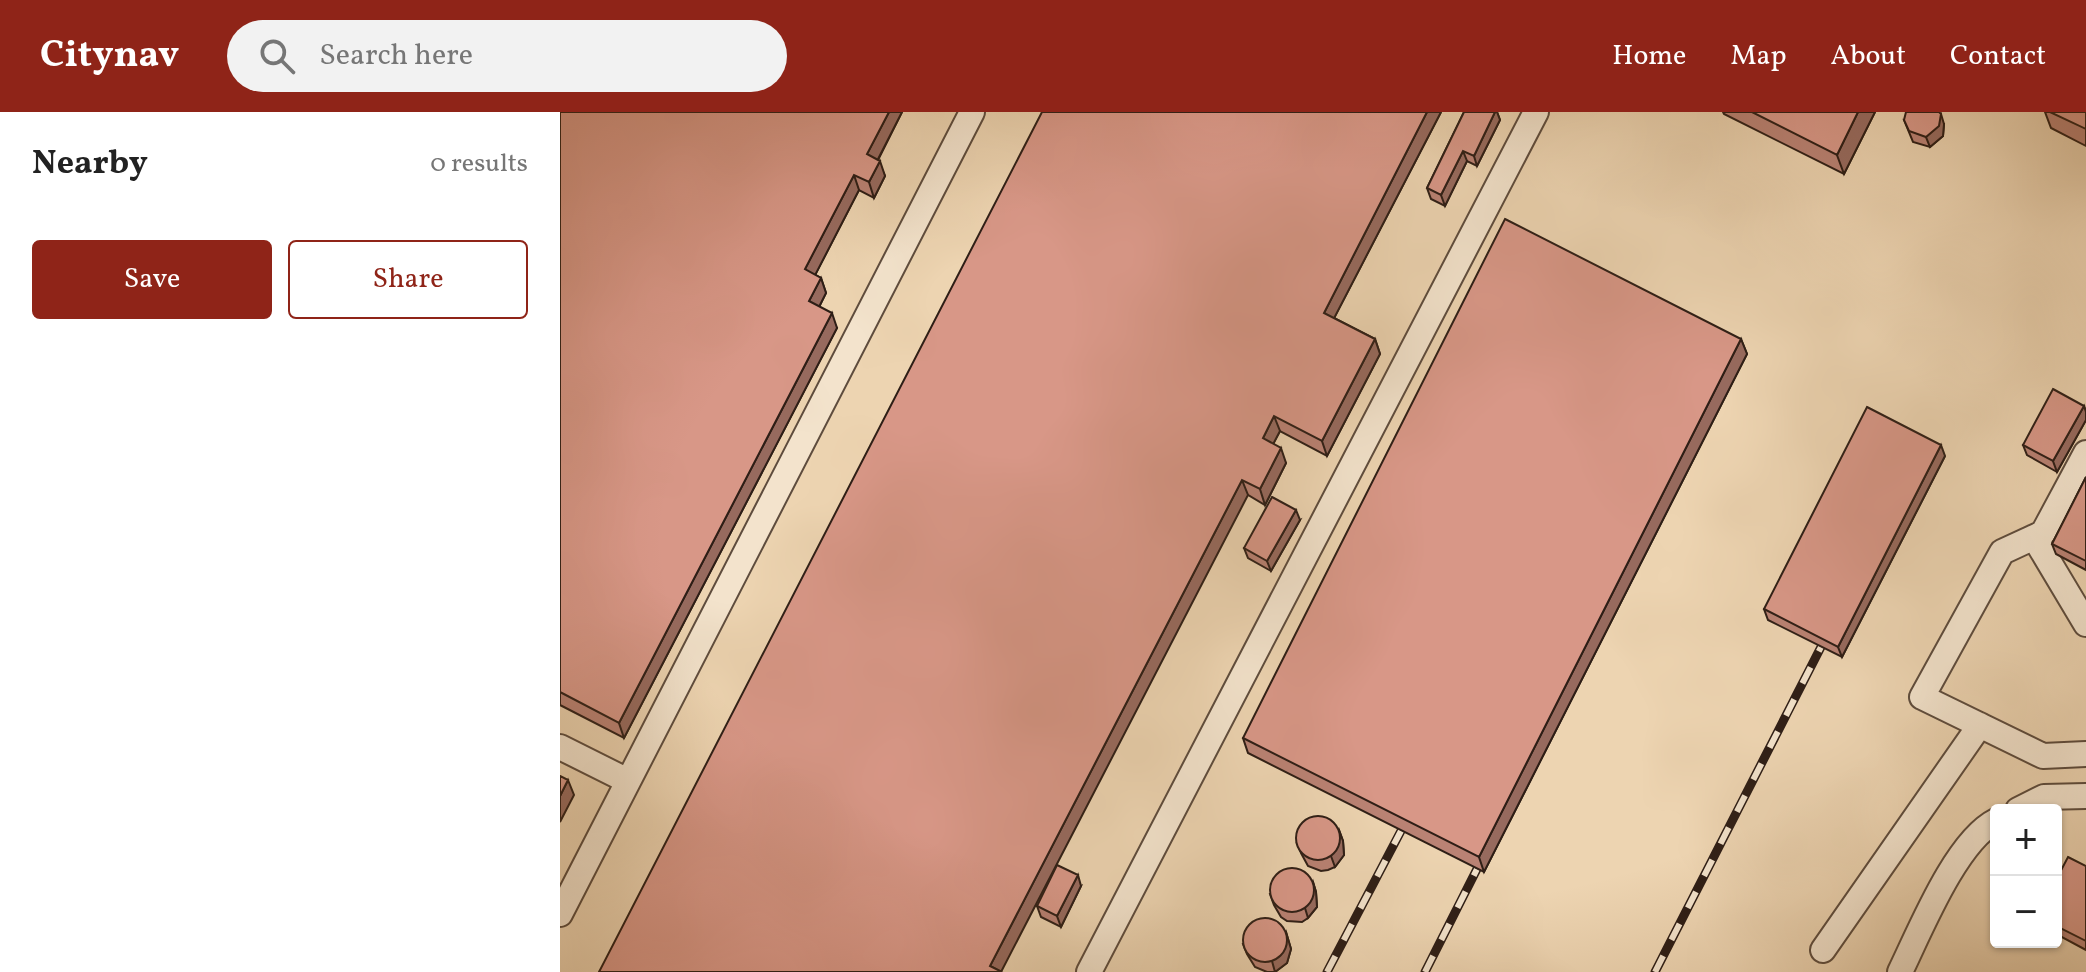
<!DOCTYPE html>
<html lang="en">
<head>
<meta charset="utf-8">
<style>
  body { margin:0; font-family:Vollkorn,serif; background:#f2f2f2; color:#222 }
  .controls { position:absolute; right:24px; bottom:24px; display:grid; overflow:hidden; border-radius:8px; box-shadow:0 2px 6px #0004 }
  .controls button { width:72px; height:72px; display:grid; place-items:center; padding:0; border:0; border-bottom:2px solid #e0e0e0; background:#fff; color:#222; font:40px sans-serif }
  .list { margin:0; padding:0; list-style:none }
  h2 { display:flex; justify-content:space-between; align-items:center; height:104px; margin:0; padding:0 32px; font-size:34px }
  h2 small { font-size:26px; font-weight:400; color:#767676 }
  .actions { display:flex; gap:16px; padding:24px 32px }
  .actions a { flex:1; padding:18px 0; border:2px solid #8f2418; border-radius:8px; text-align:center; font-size:28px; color:#8f2418 }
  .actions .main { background:#8f2418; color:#fff }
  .icon { flex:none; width:44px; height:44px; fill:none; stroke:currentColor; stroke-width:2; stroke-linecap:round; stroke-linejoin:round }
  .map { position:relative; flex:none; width:1526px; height:860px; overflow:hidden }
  header { display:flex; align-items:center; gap:48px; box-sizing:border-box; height:112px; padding:0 40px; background:#8f2418; color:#fff }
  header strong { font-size:38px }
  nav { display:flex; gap:44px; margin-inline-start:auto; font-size:28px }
  .search { width:560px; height:72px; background:#f2f2f2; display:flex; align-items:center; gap:20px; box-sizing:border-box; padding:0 28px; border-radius:44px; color:#767676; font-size:30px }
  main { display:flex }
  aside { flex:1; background:#fff }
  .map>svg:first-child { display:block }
</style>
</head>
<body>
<header>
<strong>Citynav</strong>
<div class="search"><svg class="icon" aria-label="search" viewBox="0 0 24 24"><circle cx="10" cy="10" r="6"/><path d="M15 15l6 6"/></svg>Search here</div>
<nav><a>Home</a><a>Map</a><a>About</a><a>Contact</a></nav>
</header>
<main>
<aside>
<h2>Nearby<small>0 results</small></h2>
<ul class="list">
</ul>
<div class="actions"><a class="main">Save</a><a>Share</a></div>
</aside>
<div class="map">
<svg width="1526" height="860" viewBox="0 0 1526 860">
  <rect width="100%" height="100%" fill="#edd4b1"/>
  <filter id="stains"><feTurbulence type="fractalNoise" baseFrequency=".0025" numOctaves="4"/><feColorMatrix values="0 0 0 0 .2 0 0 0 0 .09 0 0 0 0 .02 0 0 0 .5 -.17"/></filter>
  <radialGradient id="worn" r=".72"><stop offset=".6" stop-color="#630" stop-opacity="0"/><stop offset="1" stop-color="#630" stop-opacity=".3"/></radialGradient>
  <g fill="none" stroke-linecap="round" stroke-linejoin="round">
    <g stroke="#5e4c3d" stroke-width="28">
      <path id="minor" d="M 1526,341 L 1483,421 L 1442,440 L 1362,585 L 1483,644 L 1526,642
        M 1474,425 L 1526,512
        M 0,635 L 68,669
        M 1458,698 L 1484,685 L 1526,684
        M 0,802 L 412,0
        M 1263,838 L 1420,613
        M 529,860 L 976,0
        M 1340,860 C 1360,819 1396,729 1436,709"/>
    </g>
    <use href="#minor" stroke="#f3e3cc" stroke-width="24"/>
    <g stroke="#2e1e16" stroke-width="9">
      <path id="rail" d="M 767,860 L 842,717
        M 865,860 L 917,757
        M 1095,860 L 1261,535"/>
    </g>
    <use href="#rail" stroke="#f3e3cc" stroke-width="6" stroke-dasharray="18" stroke-linecap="butt"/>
  </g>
  <path fill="#ba8274" stroke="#2e1e16" stroke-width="2" d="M 0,0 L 342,0 L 318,48 L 325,64 L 314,86 L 299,78 L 255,163 L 261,166 L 266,181 L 259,195 L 277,216 L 64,626 L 0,593 Z
    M 881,0 L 774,206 L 815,227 L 820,242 L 767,344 L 720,319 L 713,332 L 726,351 L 705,393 L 688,383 L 39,860 Z
    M 904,0 L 937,0 L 940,8 L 917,54 L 907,49 L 885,94 L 871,87 L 867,76 Z
    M 1163,0 L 1315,0 L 1284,62 L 1164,2 Z
    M 1485,0 L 1526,0 L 1526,34 L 1491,16 Z
    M 1344,8 L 1384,12 L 1383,24 L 1370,35 L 1353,30 Z
    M 1181,227 L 1187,242 L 924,760 L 688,641 L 683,626 Z
    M 1524,294 L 1526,300 L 1526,308 L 1497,360 L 1467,343 L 1463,333 Z
    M 1385,344 L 1282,545 L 1208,508 L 1204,497 Z
    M 1526,365 L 1526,458 L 1496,442 L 1492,432 Z
    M 740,408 L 711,459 L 688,446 L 684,436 Z
    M 779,718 L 783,729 L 784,743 L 775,755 L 768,758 L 761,759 L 748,754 L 741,741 L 737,731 Z
    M 1526,754 L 1526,838 L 1496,822 L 1496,768 Z
    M 753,770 L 756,780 L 757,795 L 748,806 L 742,810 L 727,809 L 721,805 L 714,793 L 710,782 Z
    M 521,774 L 501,815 L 481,805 L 477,794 Z
    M 726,820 L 731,837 L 727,851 L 715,860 L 707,860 L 695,855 L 687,842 L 683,832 Z"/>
  <path fill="#976a5e" stroke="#2e1e16" stroke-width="2" d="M 329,0 L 342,0 L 313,57 L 307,42 Z
    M 867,0 L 881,0 L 769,216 L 764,201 Z
    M 935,0 L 937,0 L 940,8 L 917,54 L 914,44 Z
    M 1298,0 L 1315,0 L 1284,62 L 1277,43 Z
    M 1381,2 L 1384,12 L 1383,24 L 1370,35 L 1366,25 Z
    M 903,39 L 907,49 L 885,94 L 881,83 Z
    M 320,49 L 325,64 L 314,86 L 309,70 Z
    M 294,63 L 299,78 L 250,173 L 245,157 Z
    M 261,166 L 266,181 L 254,205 L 249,189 Z
    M 272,201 L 277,216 L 64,626 L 59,611 Z
    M 815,227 L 820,242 L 767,344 L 762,329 Z
    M 1181,227 L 1187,242 L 924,760 L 919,745 Z
    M 1524,294 L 1526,300 L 1526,308 L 1497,360 L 1493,349 Z
    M 714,304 L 720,319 L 708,342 L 703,326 Z
    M 1381,333 L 1385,344 L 1282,545 L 1278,535 Z
    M 721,336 L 726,351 L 705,393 L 700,377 Z
    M 682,368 L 688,383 L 441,860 L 430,854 Z
    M 736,398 L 740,408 L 711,459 L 707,449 Z
    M 8,668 L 14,683 L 0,710 L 0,684 Z
    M 779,718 L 783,729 L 784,743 L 775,755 L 771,744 Z
    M 518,763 L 521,774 L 501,815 L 497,804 Z
    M 753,770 L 756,780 L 757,795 L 748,806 L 745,796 Z
    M 726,820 L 731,837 L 727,851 L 715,860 L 712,849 Z"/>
  <path fill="#d89787" stroke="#2e1e16" stroke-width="2" d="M 0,0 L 329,0 L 307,42 L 320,49 L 309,70 L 294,63 L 245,157 L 261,166 L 249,189 L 272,201 L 59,611 L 0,580 Z
    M 482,0 L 867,0 L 764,201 L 815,227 L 762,329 L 714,304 L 703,326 L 721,336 L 700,377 L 682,368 L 430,854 L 442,860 L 39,860 Z
    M 904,0 L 935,0 L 914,44 L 903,39 L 881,83 L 867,76 Z
    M 1192,0 L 1298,0 L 1277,43 Z
    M 1346,0 L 1379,0 L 1381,2 L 1379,14 L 1366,25 L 1349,19 L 1344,8 Z
    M 1490,0 L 1526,0 L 1526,17 Z
    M 945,107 L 1181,227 L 919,745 L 683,626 Z
    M 1493,277 L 1524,294 L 1493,349 L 1463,333 Z
    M 1307,295 L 1381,333 L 1278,535 L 1204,497 Z
    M 1526,365 L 1526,449 L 1492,432 Z
    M 712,385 L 736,398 L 707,449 L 684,436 Z
    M 0,664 L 8,668 L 0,684 Z
    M736 726a22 22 0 1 1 44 0a22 22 0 1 1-44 0Z
    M 1508,745 L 1526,754 L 1526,829 L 1496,814 L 1496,768 Z
    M 497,753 L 518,763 L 497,804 L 477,794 Z
    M710 778a22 22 0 1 1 44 0a22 22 0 1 1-44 0Z
    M683 828a22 22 0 1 1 44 0a22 22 0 1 1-44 0Z"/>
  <rect width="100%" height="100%" filter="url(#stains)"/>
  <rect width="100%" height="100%" fill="url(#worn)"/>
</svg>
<div class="controls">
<button>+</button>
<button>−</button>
</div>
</div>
</main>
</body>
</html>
